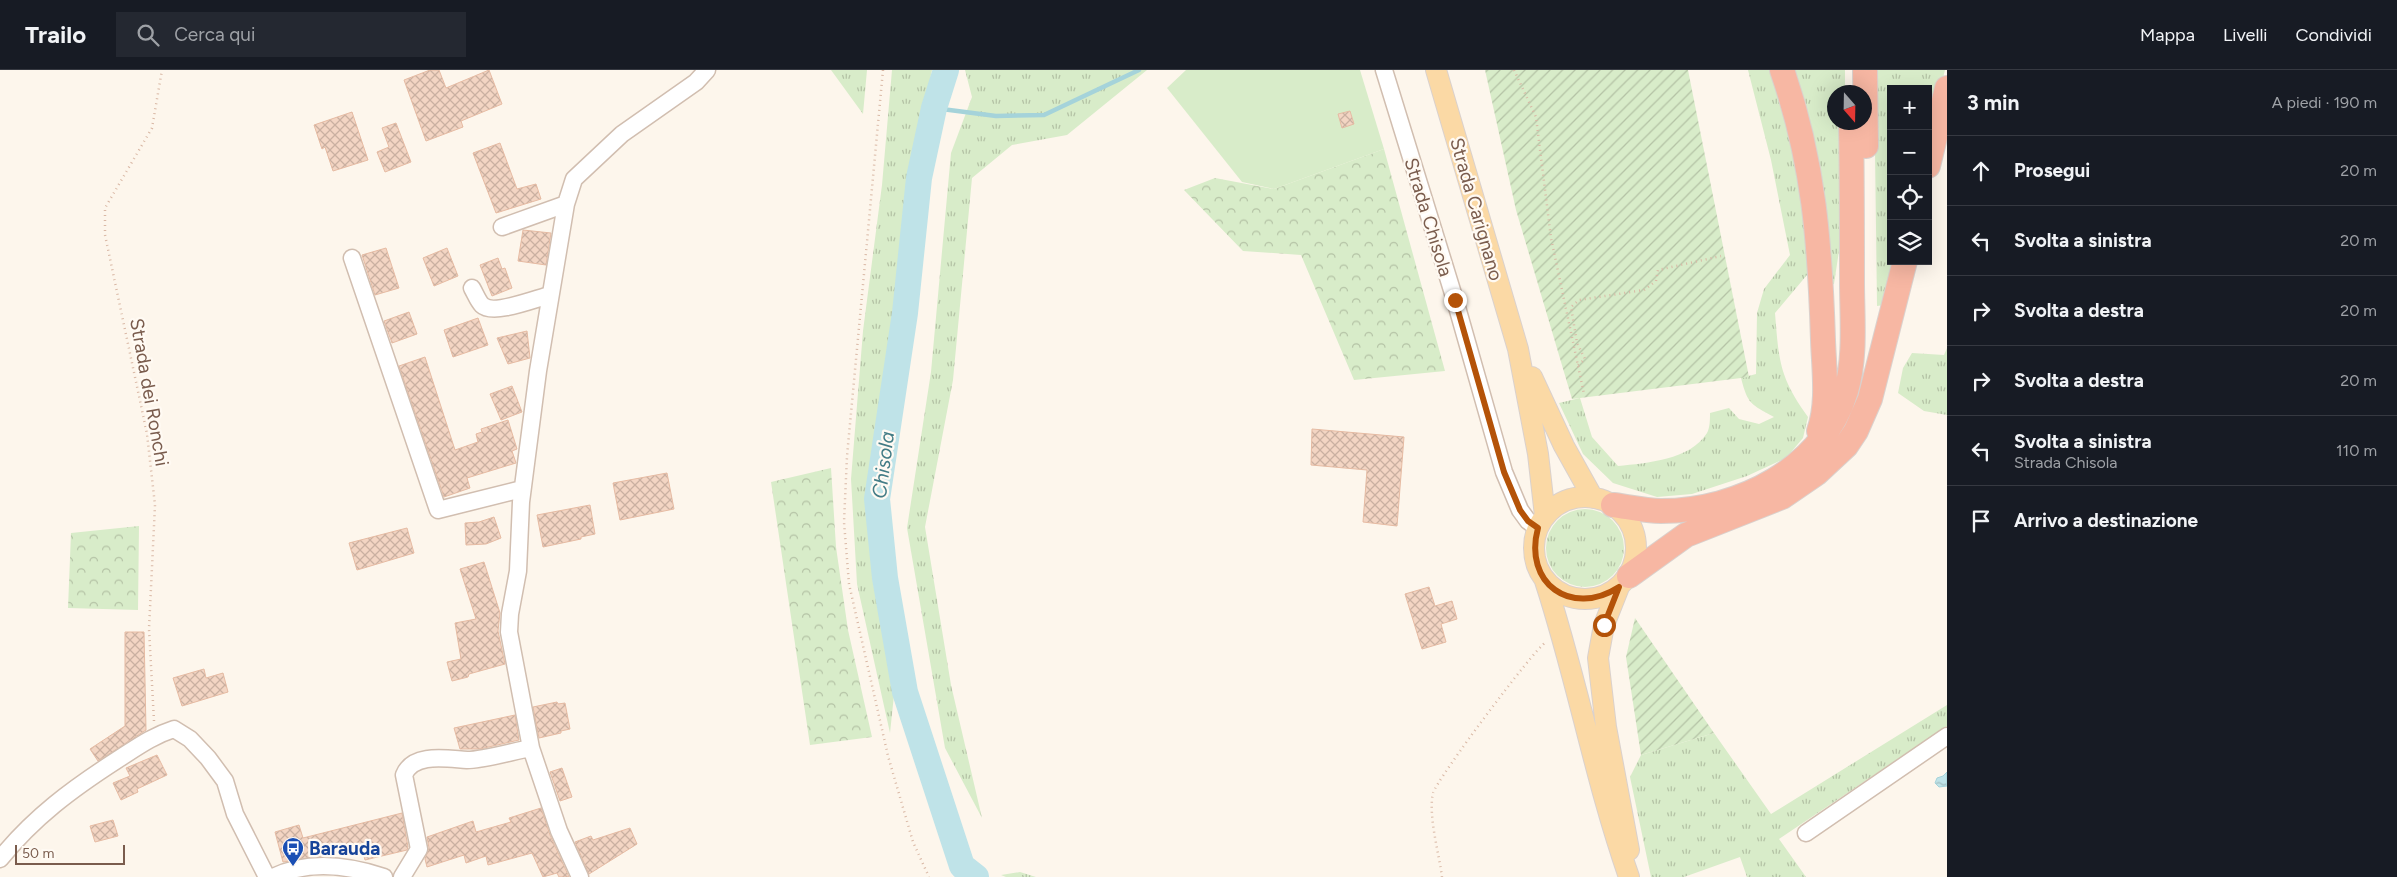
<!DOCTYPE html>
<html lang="it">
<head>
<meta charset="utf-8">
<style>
  body { margin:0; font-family:Figtree,sans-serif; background:#242831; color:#f1f3f6 }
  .controls { position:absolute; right:15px; top:15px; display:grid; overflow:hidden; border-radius:0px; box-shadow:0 5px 20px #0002 }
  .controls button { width:45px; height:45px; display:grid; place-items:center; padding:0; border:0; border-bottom:1px solid #363941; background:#171b24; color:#f1f3f6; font:25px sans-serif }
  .compass { position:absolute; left:1827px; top:15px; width:45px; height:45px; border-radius:50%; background:#171b24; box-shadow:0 5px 20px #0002; rotate:160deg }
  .scale { position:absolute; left:15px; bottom:12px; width:110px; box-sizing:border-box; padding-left:5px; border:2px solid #7a5c4d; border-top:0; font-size:14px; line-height:18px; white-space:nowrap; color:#7a5c4d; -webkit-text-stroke:4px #fffaf3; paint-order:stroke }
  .stop { position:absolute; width:15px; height:15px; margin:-11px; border:4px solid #b45309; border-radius:50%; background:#fff }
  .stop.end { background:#b45309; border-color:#fff; box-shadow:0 1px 5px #0008 }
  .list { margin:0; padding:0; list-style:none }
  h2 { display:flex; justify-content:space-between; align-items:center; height:65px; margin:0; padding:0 20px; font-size:21px }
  h2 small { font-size:16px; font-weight:400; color:#9ea1a6 }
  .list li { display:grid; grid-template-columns:32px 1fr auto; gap:15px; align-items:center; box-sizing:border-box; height:70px; padding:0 20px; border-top:1px solid #363941 }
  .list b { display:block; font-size:19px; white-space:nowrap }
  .list p { margin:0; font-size:16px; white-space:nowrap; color:#9ea1a6 }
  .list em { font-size:16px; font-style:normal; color:#9ea1a6 }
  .icon { flex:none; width:28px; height:28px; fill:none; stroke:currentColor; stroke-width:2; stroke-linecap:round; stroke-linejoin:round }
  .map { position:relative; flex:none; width:1947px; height:807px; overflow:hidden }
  header { display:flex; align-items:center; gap:30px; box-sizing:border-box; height:70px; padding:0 25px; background:#171b24; border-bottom:1px solid #363941 }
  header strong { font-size:24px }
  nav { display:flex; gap:28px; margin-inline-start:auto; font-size:18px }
  .search { width:350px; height:45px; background:#242831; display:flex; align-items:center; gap:12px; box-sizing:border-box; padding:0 18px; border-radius:0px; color:#9ea1a6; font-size:19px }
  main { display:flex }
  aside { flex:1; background:#171b24 }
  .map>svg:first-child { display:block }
</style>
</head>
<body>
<header>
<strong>Trailo</strong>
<div class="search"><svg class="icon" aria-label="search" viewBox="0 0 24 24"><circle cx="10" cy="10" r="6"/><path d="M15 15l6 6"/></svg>Cerca qui</div>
<nav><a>Mappa</a><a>Livelli</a><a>Condividi</a></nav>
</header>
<main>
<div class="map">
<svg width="1947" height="807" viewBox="0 0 1947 807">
  <defs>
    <pattern id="grass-tufts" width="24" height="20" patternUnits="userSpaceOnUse" patternTransform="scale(1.25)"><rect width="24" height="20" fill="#d8ecc9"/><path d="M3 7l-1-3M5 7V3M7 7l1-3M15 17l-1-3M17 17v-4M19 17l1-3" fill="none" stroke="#b4c2a5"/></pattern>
    <pattern id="forest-crowns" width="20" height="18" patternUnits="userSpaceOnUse" patternTransform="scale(1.25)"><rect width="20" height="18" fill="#d8ecc9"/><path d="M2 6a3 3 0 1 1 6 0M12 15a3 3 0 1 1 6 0" fill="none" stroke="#b4c2a5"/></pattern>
    <pattern id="garden-furrows" width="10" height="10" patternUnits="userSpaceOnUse" patternTransform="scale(1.25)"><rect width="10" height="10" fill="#d8ecc9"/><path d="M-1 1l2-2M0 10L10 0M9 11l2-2" fill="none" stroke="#b4c2a5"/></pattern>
    <pattern id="water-ripples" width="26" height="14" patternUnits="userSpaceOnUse" patternTransform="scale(1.25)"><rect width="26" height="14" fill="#bfe3e8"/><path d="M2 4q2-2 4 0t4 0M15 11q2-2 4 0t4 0" fill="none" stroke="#a0bbbe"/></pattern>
    <pattern id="building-cross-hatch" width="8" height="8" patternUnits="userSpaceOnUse" patternTransform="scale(1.25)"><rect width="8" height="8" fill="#f3d5c3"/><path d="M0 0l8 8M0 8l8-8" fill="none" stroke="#cab0a1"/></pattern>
  </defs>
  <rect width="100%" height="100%" fill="#fdf6ec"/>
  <path fill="url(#grass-tufts)" d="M 831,0 L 867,0 L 863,44 Z
    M 892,0 L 932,0 L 908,121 L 891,269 L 868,412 L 873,512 L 894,625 L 890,663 L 857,514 L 851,409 L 863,261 L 882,115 Z
    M 965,0 L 1147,0 L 1067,65 L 1012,75 L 972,108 L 953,310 L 925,457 L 951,615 L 982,748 L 945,678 L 907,458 L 931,302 L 951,83 L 972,27 Z
    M 1748,0 L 1772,0 L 1806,126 L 1812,199 L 1775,243 C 1779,291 1779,307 1808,347 L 1803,368 L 1786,388 L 1747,406 L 1692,424 L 1657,427 L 1613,413 L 1583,384 L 1559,333 L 1580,328 L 1592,367 L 1618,396 C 1647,393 1690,390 1707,363 C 1710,358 1710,349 1710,343 L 1729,338 L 1739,349 L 1759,354 L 1774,347 C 1751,334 1748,335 1741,308 L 1756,304 L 1757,243 L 1764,219 L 1790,185 L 1771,90 Z
    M 1789,0 L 1845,0 L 1845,22 L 1834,22 L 1834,52 L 1846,53 L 1847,128 L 1834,214 L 1828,215 Z
    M 1874,0 L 1945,0 L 1928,66 L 1928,19 L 1891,19 L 1891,191 L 1896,191 L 1884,235 L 1877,236 Z
    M 1947,278 L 1947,345 L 1924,341 L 1898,323 L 1903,298 L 1912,283 L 1944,285 Z
    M1546 478a39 39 0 1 1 78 0a39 39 0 1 1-78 0Z
    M 1947,635 L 1947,656 L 1779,769 L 1806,807 L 1747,807 L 1740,787 L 1684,807 L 1651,807 L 1630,707 L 1641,685 L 1714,663 L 1771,744 Z
    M 1020,802 L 1036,807 L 1006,807 L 1001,805 Z"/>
  <path fill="url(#forest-crowns)" d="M 1384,79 L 1445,301 L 1354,310 L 1301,185 L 1243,181 L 1184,120 L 1215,108 L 1274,119 Z
    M 831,398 L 836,477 L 848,560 L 872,667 L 810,675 L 771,412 Z
    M 139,456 L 138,540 L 68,538 L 71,463 Z"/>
  <path fill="url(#garden-furrows)" d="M 1485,0 L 1688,0 L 1749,307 L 1572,329 L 1516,140 Z
    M 1635,548 L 1714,663 L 1641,685 L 1626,587 Z"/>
  <path fill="#d8ecc9" d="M 1186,0 L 1360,0 L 1384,79 L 1274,119 L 1242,112 L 1167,18 Z"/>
  <path fill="url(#water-ripples)" stroke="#a5d3da" d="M 1947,702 L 1947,716 L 1939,717 L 1935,713 L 1937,708 L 1943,706 Z"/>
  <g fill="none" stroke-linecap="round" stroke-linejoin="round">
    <path stroke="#a5d3da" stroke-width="4.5" d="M 934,38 L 996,46 L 1044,45 L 1139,0"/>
    <path stroke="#bfe3e8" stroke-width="26" d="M 946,0 L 934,38 L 919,108 L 905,243 L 877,429 L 885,508 L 905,622 L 962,796 L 976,807"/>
  </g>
  <path fill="url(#building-cross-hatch)" stroke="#e6bba3" d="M 430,0 L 439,0 L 446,18 L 489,0 L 502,34 L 461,51 L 463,57 L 426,71 L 404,10 Z
    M 1350,41 L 1354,54 L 1342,58 L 1338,44 Z
    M 352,42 L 368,90 L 333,101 L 325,77 L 322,79 L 314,55 Z
    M 396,53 L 411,92 L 385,102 L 377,82 L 389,77 L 382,58 Z
    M 500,73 L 517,119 L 536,114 L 541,129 L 496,143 L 473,83 Z
    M 523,160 L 551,163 L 546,195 L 518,191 Z
    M 386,178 L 399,218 L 375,225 L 362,185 Z
    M 447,178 L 458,206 L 434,216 L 423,188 Z
    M 498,188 L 502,199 L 505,198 L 512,218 L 492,226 L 480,195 Z
    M 409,242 L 417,264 L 392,273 L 384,251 Z
    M 478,248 L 488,275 L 453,287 L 444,260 Z
    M 527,261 L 530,288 L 508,294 L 497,268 Z
    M 425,287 L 455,380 L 478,372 L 476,364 L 482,362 L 481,359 L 508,350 L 517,379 L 512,381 L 516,393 L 467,408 L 470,418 L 444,427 L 399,296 Z
    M 512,316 L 522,342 L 501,350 L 490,324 Z
    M 1312,359 L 1404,367 L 1397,456 L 1363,452 L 1367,400 L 1311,395 Z
    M 667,403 L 674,439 L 620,450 L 613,413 Z
    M 590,435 L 595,464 L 581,467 L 581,469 L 543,477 L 537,445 Z
    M 494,447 L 501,468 L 486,474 L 466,475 L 465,453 L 479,452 Z
    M 407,458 L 414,483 L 357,500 L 349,473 Z
    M 484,492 L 500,543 L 498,561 L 505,594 L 469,604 L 468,607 L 452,611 L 447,592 L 461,589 L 455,553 L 476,549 L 460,499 Z
    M 1429,517 L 1435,536 L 1452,531 L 1457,549 L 1441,554 L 1446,572 L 1422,579 L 1405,524 Z
    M 125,562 L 144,562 L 146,660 L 98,691 L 90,679 L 125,656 Z
    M 204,599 L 206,608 L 223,603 L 228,622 L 182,636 L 173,608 Z
    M 557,632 L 558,634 L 565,633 L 570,659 L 561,661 L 561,663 L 539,668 L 533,637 Z
    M 515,645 L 519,670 L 480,679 L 460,679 L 454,658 Z
    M 157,685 L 167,705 L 137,719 L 138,722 L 121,730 L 113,713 L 130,706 L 126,698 Z
    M 562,698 L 572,727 L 560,731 L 550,702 Z
    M 541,738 L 550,765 L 569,807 L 559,807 L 557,803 L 543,807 L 532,783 L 488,795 L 486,786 L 466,793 L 464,785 L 427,797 L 425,789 L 429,778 L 427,767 L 473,751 L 476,762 L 511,752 L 509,748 Z
    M 402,743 L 408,777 L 407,780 L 365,790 L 361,775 L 321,786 L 283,792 L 275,762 L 299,755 L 303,768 Z
    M 113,750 L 118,766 L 95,772 L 90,756 Z
    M 630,758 L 637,774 L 589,804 L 575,772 L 591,766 L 593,770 Z"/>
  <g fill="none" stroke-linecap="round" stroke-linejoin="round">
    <g stroke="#d1beb0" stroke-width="19">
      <path id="minor" d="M 1384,0 L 1455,230 L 1504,402 L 1520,440 L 1528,451 L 1538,458
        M 502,157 L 566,134
        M 352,188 L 438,440 L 522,419
        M 472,218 C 475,223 478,231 482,235 C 493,246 537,228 550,225
        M 1806,763 L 1947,666
        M 0,789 C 34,747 72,719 117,690 C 136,678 152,666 174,659 L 190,669 L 208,688 L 225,711 L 235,744 L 267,807
        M 273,807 C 308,790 348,795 384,807
        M 402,807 L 419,779 L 404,705 C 413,682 448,689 467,690 C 483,690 514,681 531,678
        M 580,807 L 559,761 L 531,678 L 509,562 L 510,544 L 518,501 L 521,432 L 538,301 L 566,134 L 574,109 L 622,64 L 696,12 L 707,0"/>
    </g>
    <g stroke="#dad1cd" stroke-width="22">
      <path id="major" d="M 1436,0 L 1518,279 L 1538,384 L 1545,446
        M 1532,307 L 1564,376 L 1593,428
        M1534 478a51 51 0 1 1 102 0a51 51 0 1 1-102 0Z
        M 1545,511 C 1577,609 1595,710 1629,807
        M 1619,517 L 1604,555 L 1598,588 L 1606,657 L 1629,780"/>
    </g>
    <g stroke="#dad1cd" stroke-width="26">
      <path id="highway" d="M 1782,0 C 1814,92 1820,174 1823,270 C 1824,300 1829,333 1819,361
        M 1865,0 L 1866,76
        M 1928,96 L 1947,18
        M 1613,435 C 1628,437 1646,441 1661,441 C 1739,441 1823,399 1846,321 C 1856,286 1852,248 1852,212 C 1852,159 1852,106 1851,52
        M 1629,506 L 1686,465 L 1782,427 L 1817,403 L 1846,376 L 1856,361 L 1870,329 L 1905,191"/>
    </g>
    <path stroke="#d9b8a5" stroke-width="2.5" stroke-dasharray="1 4" stroke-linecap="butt" d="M 883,0 L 847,386 L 844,452 L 849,514 L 888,686 L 913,772 L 929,807
      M 1514,0 L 1536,47 L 1551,168 L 1584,324
      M 1578,295 L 1585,289 L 1577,273 L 1571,237 L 1579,230 L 1644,220 L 1656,211 L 1658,200 L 1721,186
      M 154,651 L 149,559 L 155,435 L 147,364 L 105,165 L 105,138 L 152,58 L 162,0
      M 1442,807 C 1439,783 1428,746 1433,723 C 1437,709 1534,579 1546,572"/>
    <use href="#minor" stroke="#fff" stroke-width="16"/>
    <use href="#major" stroke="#fbd9a5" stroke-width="20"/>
    <use href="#highway" stroke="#f7b7a3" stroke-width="24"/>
  </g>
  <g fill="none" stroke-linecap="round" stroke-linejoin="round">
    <path stroke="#b45309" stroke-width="6" d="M 1455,230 L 1504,402 L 1520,440 L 1528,451 L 1538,458 C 1523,513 1571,548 1619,517 L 1604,555"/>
  </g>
  <defs>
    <g id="bus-pin" transform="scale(1.125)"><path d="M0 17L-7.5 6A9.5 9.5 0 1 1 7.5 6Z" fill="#1a4fb4" stroke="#fffaf3"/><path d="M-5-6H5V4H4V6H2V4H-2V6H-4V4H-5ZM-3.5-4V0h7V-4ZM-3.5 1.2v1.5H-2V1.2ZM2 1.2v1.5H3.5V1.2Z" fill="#fff"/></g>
  </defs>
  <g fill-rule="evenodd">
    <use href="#bus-pin" x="293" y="778"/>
  </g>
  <g text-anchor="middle" stroke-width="4.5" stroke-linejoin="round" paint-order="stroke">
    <g font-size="19" fill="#7a5c4d" stroke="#fffaf3">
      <text transform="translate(1477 139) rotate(74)" y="7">Strada Carignano</text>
      <text transform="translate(1429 147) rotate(73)" y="7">Strada Chisola</text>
      <text transform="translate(150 322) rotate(80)" y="7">Strada dei Ronchi</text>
    </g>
    <g font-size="19" font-weight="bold" fill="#164399" stroke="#fffaf3" text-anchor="start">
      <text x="309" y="785">Barauda</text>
    </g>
    <g font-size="20" font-style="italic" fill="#437c86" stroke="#fffaf3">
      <text transform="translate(883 395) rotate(-83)" y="7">Chisola</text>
    </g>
  </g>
</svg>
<div class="controls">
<button>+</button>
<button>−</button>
<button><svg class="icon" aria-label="locate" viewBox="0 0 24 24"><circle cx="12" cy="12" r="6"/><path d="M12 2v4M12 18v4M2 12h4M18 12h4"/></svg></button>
<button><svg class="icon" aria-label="layers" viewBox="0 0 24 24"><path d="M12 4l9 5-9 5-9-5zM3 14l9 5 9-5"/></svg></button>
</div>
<svg class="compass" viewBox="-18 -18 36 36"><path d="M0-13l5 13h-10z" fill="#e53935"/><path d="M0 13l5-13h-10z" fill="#9ea1a6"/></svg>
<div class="scale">50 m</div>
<div class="stop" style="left:1604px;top:555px"></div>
<div class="stop end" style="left:1455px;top:230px"></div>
</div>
<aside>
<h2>3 min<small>A piedi · 190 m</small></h2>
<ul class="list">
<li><svg class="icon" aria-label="ahead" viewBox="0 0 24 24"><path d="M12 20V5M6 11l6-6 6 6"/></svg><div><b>Prosegui</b></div><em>20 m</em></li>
<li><svg class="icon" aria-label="left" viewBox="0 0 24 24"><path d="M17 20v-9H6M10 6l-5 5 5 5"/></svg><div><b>Svolta a sinistra</b></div><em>20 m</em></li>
<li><svg class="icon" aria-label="right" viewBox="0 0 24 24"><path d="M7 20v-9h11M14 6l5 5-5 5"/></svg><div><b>Svolta a destra</b></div><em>20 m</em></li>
<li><svg class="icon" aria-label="right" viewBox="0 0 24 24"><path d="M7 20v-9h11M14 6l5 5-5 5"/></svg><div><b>Svolta a destra</b></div><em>20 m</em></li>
<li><svg class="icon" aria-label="left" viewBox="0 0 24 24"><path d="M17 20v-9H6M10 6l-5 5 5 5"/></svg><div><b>Svolta a sinistra</b><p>Strada Chisola</p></div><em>110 m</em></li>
<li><svg class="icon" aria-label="arrive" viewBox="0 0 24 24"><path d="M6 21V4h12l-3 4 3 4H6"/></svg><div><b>Arrivo a destinazione</b></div></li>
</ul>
</aside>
</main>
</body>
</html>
